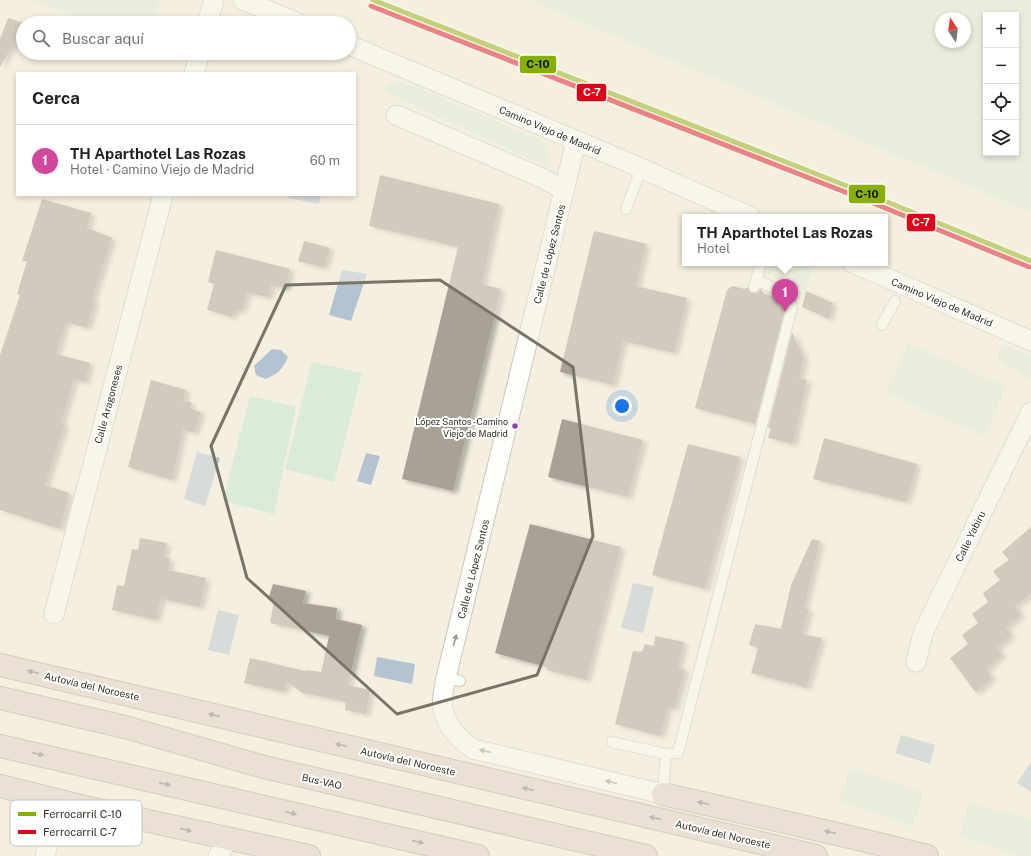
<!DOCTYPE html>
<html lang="es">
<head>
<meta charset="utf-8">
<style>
  body { margin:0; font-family:"Public Sans",sans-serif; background:#f2f2f2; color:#222 }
  .controls { position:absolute; right:12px; top:12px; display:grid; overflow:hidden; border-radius:0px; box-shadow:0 2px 6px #0003 }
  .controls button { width:36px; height:36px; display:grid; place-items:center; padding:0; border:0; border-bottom:1px solid #e0e0e0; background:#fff; color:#222; font:20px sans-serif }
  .compass { position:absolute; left:935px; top:12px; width:36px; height:36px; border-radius:50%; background:#fff; box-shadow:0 2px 6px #0003; rotate:347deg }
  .you { position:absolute; left:622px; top:406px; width:14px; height:14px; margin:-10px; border:3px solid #fff; border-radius:50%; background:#1a73e8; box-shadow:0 0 0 6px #1a73e833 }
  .badge { display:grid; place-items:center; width:26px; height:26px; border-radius:50%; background:#1a73e8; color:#fff; font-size:13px; font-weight:700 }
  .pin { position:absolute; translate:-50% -33px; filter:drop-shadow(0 1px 2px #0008) }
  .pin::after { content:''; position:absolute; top:21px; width:14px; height:12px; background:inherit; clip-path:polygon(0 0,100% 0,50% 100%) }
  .popup { position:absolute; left:682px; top:214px; width:206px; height:52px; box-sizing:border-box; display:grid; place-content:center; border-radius:0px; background:#fff; filter:drop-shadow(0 1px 3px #0005); font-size:13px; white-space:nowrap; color:#767676 }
  .popup b { font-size:15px; color:#222 }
  .popup::after { content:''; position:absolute; left:50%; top:100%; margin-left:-8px; border:8px solid transparent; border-top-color:#fff }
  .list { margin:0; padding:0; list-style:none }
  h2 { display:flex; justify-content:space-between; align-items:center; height:52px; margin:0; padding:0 16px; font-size:17px }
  h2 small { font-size:13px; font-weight:400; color:#767676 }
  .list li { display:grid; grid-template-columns:26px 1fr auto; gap:12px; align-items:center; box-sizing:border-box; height:72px; padding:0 16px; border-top:1px solid #e0e0e0 }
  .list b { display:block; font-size:15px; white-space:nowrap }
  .list p { margin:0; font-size:13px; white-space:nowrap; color:#767676 }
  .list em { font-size:13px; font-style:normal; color:#767676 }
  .icon { flex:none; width:22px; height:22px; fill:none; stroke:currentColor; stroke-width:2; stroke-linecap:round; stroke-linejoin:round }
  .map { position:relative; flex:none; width:1031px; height:856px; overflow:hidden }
  .search { position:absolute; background:#fff; box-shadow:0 2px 6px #0003; left:16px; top:16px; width:340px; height:44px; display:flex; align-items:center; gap:10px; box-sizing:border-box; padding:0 14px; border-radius:22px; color:#767676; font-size:15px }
  .panel { position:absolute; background:#fff; box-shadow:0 2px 6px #0003; left:16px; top:72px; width:340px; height:124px; border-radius:0px }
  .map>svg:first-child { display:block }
</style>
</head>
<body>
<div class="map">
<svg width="1031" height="856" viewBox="0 0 1031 856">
  <defs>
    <filter id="shadow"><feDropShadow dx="4.5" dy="2.5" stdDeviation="2" flood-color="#0004"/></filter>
  </defs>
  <rect width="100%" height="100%" fill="#f4efdf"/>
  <path fill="#daebda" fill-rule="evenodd" d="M 35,0 L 160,0 L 154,23 L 98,23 L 35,1 Z
    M 530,0 L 1031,0 L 1031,212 ZM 986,15 L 1016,15 L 1016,153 L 986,153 ZM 941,18 L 965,18 L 965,42 L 941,42 Z
    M 393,81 L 404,82 L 542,141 C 550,151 549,155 548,167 L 384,91 L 386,86 Z
    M 771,263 L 789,263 L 783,281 L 767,274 Z
    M 797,263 L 813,263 L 806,291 L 790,284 Z
    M 909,343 L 1006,387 L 984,436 L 886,392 Z
    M 1006,345 L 1031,356 L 1031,372 L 1028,379 L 1002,360 L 995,363 L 1000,349 Z
    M 312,362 L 362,373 L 334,482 L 285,469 Z
    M 250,396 L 296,407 L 274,514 L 223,501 Z
    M 850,768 L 924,793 L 912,826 L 839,801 Z
    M 969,802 L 1031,820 L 1031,856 L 1024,856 L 959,837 Z"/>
  <path fill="#b4c3d2" d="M 289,195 L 321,195 L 319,204 L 288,198 Z
    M 342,270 L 367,274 L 351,321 L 329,315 Z
    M 272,349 L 281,350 L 288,357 C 283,369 277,375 265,379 L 256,375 L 254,366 Z
    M 197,452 L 220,458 L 205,506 L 184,499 Z
    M 366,453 L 380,456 L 371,485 L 357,481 Z
    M 633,583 L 654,587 L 643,633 L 621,628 Z
    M 218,610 L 239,615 L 229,655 L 208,650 Z
    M 377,657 L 415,664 L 412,684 L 374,676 Z
    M 901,735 L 935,745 L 930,764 L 895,753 Z
    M 1031,762 L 1031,792 L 1017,783 Z"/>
  <path fill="#a8a195" filter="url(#shadow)" d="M 8,18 L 23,23 L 23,44 L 15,41 L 0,67 L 0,39 Z
    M 380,175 L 499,204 L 482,284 L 501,289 L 453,491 L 402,479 L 458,247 L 369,226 Z
    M 42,199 L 91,213 L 87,228 L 112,238 L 92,299 L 95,300 L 87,328 L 66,322 L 56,354 L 90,363 L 85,382 L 74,379 L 61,423 L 65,424 L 45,485 L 69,493 L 60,529 L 0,510 L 0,355 L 20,295 L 17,294 L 27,261 L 22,261 Z
    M 594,231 L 646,244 L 636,286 L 687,298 L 674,353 L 623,341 L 613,385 L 560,372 Z
    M 304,241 L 330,248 L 324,268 L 298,261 Z
    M 216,250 L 290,269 L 285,288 L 271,285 L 269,297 L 247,293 L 242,311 L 235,310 L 232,317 L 207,310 L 214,284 L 208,282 Z
    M 732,286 L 745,289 L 748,287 L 749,291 L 753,293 L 758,292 L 760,289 L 761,289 L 764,294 L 777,297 L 784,313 L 755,424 L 695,408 L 727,290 Z
    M 806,291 L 833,303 L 829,319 L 802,307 Z
    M 792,332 L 804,359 L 799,378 L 807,380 L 793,444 L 768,438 L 771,428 L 768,428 Z
    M 151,380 L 186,390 L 183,402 L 192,402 L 190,408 L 201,412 L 194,433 L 183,429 L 172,480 L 128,467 Z
    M 562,419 L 643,440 L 628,497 L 548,477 Z
    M 824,438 L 917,464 L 906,502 L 813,479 Z
    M 688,444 L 740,457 L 705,589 L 652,575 Z
    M 530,524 L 621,547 L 586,680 L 547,670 L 547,667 L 495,653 Z
    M 1031,527 L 1031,594 L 1015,606 L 1021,615 L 1006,627 L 1011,635 L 997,648 L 1002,655 L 986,669 L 992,678 L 976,693 L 950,658 L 968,644 L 962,635 L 978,623 L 972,614 L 988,602 L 983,593 L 1000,580 L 993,571 L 1009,560 L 1002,552 Z
    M 140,538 L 167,543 L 164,557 L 170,559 L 168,570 L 206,578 L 200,607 L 161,599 L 156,620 L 112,610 L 117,585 L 124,586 L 132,549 L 138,550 Z
    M 812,539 L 820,541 L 804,608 L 809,609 L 802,634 L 822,638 L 806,688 L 792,683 L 792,684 L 751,673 L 758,648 L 749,645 L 755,624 L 781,629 L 791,585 Z
    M 273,584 L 306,591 L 303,603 L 337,608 L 336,619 L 362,625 L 348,685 L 370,690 L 366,714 L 345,710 L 346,702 L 309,694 L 304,694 L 287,682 L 284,692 L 244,683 L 250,658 L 305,671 L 306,670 L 321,672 L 329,636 L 270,623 L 274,601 L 268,600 Z
    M 655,636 L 684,642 L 678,668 L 685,670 L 674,709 L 668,707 L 660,736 L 615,724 L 633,651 L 642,652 L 645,644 L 654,646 Z"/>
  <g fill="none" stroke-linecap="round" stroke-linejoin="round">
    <g stroke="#cbc7bb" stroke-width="12">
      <path id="service" d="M 626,209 L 641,169
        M 754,287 L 761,263
        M 882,325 L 895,301
        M 446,678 L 460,681
        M 612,742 L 666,754 L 663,794
        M 666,754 L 678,753 L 792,307 L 786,294 L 757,280"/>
    </g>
    <g stroke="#cbc7bb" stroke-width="21">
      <path id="minor" d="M 243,0 L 298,23
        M 207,23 L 214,0
        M 349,45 L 620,159 L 751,217
        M 194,73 L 200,53
        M 396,115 L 542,178 L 564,190
        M 576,141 L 446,678 C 444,687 441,699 443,709 C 446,726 459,739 473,749 L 663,794
        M 853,263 L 1031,341
        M 54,614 L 163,195
        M 916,662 L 923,633 L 1031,412
        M 28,793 L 49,839
        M 45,856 L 49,839 L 80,806
        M 218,856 L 228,839"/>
    </g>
    <g stroke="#b0a193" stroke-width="24">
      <path id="motorway" d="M 0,665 L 816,856
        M 0,698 L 125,727 L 264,767 L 646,856
        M 0,746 L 478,856
        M 0,786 L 80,806 L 309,856
        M 663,794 L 850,837 L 927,856"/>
    </g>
    <use href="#service" stroke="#fdfdfa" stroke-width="10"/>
    <use href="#minor" stroke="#fdfdfa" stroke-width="19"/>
    <use href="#motorway" stroke="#ddd0c8" stroke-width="22"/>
    <g stroke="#fff" stroke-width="8">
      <path id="rail-1" d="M 373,0 L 875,197 L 1031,261"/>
    </g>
    <g stroke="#fff" stroke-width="8">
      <path id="rail-2" d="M 371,6 L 873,203 L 1029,267"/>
    </g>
    <use href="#rail-1" stroke="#86b004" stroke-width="5"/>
    <use href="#rail-2" stroke="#de0118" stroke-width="5"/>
  </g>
  <defs><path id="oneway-solid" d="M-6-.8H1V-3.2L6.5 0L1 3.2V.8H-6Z"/></defs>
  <g fill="#999890">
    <use href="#oneway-solid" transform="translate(455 640) rotate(-76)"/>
    <use href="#oneway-solid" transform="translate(485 751) rotate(-167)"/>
    <use href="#oneway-solid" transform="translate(611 782) rotate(-167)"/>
  </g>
  <g fill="#81796f">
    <use href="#oneway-solid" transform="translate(33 672) rotate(-167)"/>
    <use href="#oneway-solid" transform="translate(214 715) rotate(-167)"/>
    <use href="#oneway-solid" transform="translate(341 745) rotate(-167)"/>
    <use href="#oneway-solid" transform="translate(38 754) rotate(13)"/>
    <use href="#oneway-solid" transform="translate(165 784) rotate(13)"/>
    <use href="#oneway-solid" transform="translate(528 789) rotate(-167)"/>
    <use href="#oneway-solid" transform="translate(703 803) rotate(-167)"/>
    <use href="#oneway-solid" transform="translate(291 813) rotate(13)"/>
    <use href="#oneway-solid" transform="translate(655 818) rotate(-167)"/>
    <use href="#oneway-solid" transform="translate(186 830) rotate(13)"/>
    <use href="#oneway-solid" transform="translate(830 832) rotate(-167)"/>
    <use href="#oneway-solid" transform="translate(418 842) rotate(13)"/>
  </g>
  <path d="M0 0H1031V856H0ZM 440,280 L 573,367 L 593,536 L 537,675 L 397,714 L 247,578 L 211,446 L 286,285 Z" fill="#f4efdf" fill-opacity=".55" fill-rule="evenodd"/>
  <path fill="none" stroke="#787467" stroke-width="3" stroke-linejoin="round" d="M 440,280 L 573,367 L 593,536 L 537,675 L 397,714 L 247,578 L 211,446 L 286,285 Z"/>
  <circle fill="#8e44ad" stroke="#fff" stroke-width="1.5" cx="515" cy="426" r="3.5"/>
  <g text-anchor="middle" stroke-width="4" stroke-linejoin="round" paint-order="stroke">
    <g font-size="9" fill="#353227" stroke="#fff" text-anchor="end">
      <text x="508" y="425">López Santos - Camino<tspan x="508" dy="12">Viejo de Madrid</tspan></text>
    </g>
    <g font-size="10" fill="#353227" stroke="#fff">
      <text transform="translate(550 130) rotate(23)" y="4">Camino Viejo de Madrid</text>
      <text transform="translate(549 254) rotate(-76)" y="4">Calle de López Santos</text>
      <text transform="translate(942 302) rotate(23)" y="4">Camino Viejo de Madrid</text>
      <text transform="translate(108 404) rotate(-75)" y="4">Calle Aragoneses</text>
      <text transform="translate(970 536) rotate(-64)" y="4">Calle Yabiru</text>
      <text transform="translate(473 569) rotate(-76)" y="4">Calle de López Santos</text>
      <text transform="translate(92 686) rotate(13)" y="4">Autovía del Noroeste</text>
      <text transform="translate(408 761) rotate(13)" y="4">Autovía del Noroeste</text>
      <text transform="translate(322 781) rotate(13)" y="4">Bus-VAO</text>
      <text transform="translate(723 834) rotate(13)" y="4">Autovía del Noroeste</text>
    </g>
  </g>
  <rect x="10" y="800" width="132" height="46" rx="6" fill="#fff" stroke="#c2c2be" stroke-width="1"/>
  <rect x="18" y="812" width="18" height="4" fill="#86b004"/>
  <rect x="18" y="830" width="18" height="4" fill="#de0118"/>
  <g font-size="11" fill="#353227">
    <text x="43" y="818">Ferrocarril C-10</text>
    <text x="43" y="836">Ferrocarril C-7</text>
  </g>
  <g stroke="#fff" stroke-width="1.5">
    <rect x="519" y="55" width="38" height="19" rx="4" fill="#86b004"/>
    <rect x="576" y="83" width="31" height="19" rx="4" fill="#de0118"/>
    <rect x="848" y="184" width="38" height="20" rx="4" fill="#86b004"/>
    <rect x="906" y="213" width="30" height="19" rx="4" fill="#de0118"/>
  </g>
  <g font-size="11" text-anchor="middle" font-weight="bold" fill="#fff">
    <text x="592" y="96">C-7</text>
    <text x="921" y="226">C-7</text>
  </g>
  <g font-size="11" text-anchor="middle" font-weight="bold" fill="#111">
    <text x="538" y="68">C-10</text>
    <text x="867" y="198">C-10</text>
  </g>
</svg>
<div class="controls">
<button>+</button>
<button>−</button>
<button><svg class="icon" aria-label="locate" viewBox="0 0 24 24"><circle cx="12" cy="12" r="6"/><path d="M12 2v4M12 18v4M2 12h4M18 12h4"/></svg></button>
<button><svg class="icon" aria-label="layers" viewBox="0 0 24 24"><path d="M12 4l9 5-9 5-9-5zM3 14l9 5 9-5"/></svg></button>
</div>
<svg class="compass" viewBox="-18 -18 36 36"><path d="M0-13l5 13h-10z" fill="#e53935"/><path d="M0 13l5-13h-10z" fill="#767676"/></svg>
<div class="you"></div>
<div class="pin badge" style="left:785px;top:312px;background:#d1479c">1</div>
<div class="popup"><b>TH Aparthotel Las Rozas</b>Hotel</div>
<div class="search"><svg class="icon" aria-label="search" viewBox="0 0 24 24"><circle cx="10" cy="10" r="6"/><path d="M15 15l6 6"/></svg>Buscar aquí</div>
<section class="panel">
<h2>Cerca<small></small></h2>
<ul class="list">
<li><span class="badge" style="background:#d1479c">1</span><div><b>TH Aparthotel Las Rozas</b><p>Hotel · Camino Viejo de Madrid</p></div><em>60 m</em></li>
</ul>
</section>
</div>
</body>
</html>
